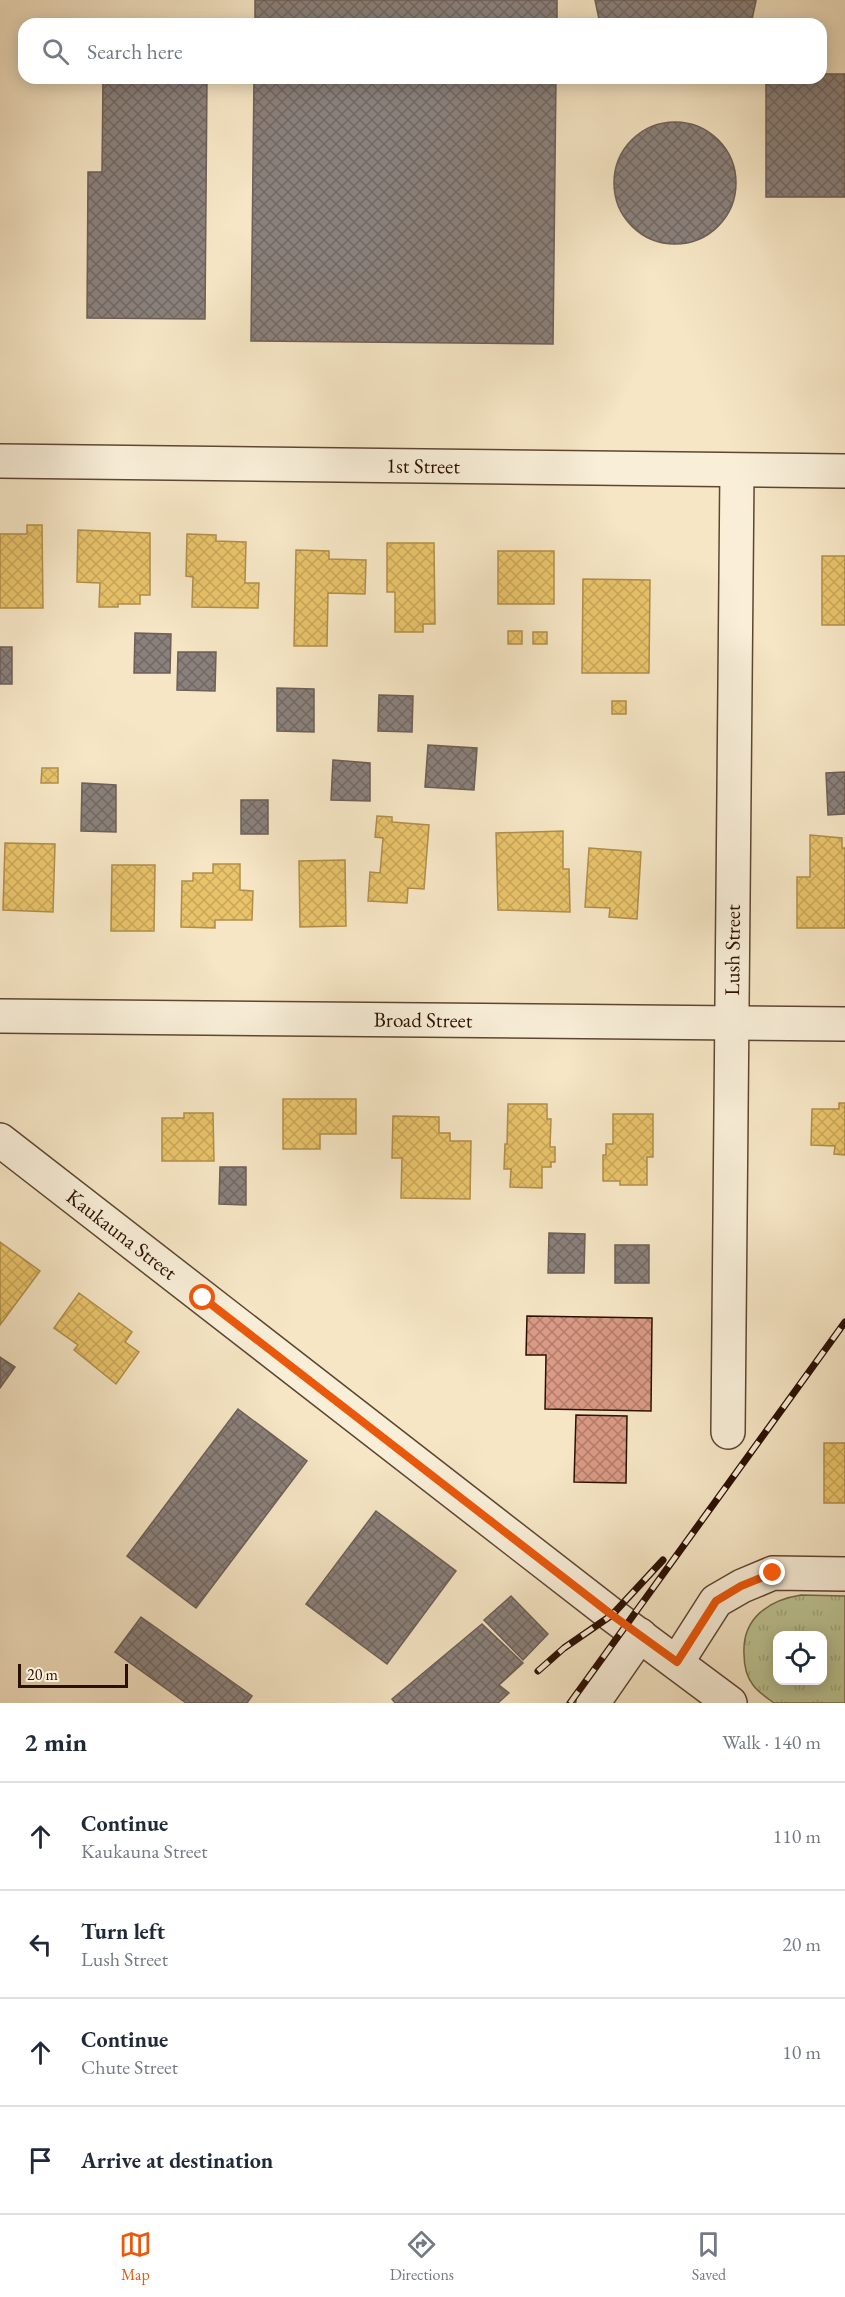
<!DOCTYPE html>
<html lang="en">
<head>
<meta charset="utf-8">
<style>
  body { margin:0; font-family:"EB Garamond",serif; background:#f6f6f7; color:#1f2937 }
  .controls { position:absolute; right:18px; bottom:18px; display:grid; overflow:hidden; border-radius:12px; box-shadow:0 3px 15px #0003 }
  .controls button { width:54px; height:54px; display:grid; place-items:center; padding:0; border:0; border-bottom:2px solid #e0e1e3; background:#fff; color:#1f2937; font:30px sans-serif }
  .scale { position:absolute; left:18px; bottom:15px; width:110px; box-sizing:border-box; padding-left:6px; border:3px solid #2b1000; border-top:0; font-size:16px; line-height:21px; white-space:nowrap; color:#2b1000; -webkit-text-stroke:4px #f9efd9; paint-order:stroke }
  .stop { position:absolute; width:18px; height:18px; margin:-14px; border:4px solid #ea580c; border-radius:50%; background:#fff }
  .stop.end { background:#ea580c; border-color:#fff; box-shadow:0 2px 6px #0008 }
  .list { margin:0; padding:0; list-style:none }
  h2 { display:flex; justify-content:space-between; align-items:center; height:78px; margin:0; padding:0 24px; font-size:26px }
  h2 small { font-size:20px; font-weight:400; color:#747a83 }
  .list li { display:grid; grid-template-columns:39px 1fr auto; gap:18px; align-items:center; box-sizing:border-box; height:108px; padding:0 24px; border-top:2px solid #e0e1e3 }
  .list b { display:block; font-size:22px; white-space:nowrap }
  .list p { margin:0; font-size:20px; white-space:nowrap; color:#747a83 }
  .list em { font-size:20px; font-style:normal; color:#747a83 }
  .icon { flex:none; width:33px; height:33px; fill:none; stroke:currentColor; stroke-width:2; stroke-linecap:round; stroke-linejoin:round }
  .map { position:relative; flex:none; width:845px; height:1703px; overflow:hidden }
  .search { position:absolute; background:#fff; box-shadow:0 3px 15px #0003; left:18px; right:18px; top:18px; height:66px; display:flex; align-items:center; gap:15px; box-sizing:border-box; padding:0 21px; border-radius:18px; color:#747a83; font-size:22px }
  .sheet { height:510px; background:#fff }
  nav { display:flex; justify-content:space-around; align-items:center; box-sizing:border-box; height:84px; border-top:2px solid #e0e1e3; background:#fff; font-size:16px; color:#747a83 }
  nav a { display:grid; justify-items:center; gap:3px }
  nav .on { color:#ea580c }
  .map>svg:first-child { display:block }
</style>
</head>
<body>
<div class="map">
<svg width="845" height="1703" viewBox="0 0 845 1703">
  <defs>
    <pattern id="park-tufts" width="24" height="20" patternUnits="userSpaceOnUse" patternTransform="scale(1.5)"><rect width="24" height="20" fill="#bdc594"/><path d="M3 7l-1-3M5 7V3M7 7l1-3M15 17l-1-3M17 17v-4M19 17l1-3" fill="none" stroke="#a3a87e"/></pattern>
    <pattern id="homes-cross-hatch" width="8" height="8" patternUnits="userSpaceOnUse" patternTransform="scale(1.5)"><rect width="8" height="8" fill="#e9c46a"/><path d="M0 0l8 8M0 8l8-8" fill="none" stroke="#c8a75a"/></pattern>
    <pattern id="industry-cross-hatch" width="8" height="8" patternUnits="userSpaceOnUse" patternTransform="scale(1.5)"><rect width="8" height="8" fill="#8a817c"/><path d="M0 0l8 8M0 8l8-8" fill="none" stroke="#716863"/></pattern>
    <pattern id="building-cross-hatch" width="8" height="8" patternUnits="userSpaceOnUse" patternTransform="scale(1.5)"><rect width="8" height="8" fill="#da9a85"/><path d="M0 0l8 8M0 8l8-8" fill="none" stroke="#b17c6a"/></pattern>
  </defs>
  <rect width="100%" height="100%" fill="#f6e6c5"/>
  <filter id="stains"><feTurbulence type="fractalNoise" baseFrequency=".00333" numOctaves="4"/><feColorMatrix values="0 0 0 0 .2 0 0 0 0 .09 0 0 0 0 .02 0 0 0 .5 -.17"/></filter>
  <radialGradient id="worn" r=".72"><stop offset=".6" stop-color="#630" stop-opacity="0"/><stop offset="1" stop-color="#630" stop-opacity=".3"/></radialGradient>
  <path fill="url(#park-tufts)" stroke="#746a4a" stroke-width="1.5" fill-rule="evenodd" d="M 801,1595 L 845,1596 L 845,1703 L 774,1703 C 767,1698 758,1692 753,1685 C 746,1676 744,1665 744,1654 C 742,1618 769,1600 801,1595 ZM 778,1636 L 822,1636 L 822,1680 L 778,1680 Z"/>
  <path fill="url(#homes-cross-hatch)" stroke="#b08e4a" stroke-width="1.5" d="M 27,525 L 42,525 L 43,608 L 0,608 L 0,534 L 27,534 Z
    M 78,530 L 150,533 L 150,595 L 140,595 L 140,604 L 118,604 L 118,607 L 99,607 L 100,583 L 77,582 Z
    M 187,534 L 216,535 L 216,541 L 246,542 L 245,583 L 259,583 L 258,608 L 192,607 L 193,577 L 186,576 Z
    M 387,543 L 434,543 L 435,624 L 423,624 L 423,632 L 395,632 L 395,592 L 387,592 Z
    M 296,550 L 329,551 L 329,559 L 366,560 L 365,594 L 328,593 L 327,646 L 294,646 Z
    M 498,551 L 554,551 L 554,604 L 498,604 Z
    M 822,556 L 845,556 L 845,625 L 822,625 Z
    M 583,579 L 650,580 L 649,673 L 582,673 Z
    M 508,631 L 522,631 L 522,644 L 508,644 Z
    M 533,632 L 547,632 L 547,644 L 533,644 Z
    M 612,701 L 626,701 L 626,714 L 612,714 Z
    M 42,768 L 58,768 L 58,783 L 41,783 Z
    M 377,816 L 392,817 L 392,822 L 429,825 L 424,889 L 408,888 L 407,903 L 368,901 L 370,872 L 380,873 L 383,838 L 375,837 Z
    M 563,831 L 563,869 L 569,869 L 570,912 L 498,910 L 496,833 Z
    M 810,835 L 842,838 L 842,848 L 845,848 L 845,928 L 797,928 L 797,877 L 810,877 Z
    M 5,843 L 55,844 L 53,912 L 3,910 Z
    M 589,848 L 641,852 L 637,919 L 609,917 L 610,908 L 585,907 Z
    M 345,860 L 346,926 L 300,927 L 299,861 Z
    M 213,864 L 240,864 L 240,890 L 253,891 L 252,920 L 215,920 L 215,928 L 181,927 L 182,881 L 193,881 L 193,873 L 213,873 Z
    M 112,865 L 155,865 L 154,931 L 111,931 Z
    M 283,1099 L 356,1099 L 356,1134 L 320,1134 L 320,1149 L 283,1149 Z
    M 839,1103 L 845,1103 L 845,1155 L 834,1154 L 835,1146 L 811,1145 L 812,1109 L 839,1109 Z
    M 508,1104 L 547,1104 L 547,1119 L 551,1119 L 550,1147 L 555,1147 L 555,1162 L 551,1162 L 551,1167 L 542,1167 L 542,1188 L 510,1187 L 511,1169 L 504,1169 L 505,1144 L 507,1144 Z
    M 184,1113 L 213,1113 L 214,1161 L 162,1161 L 162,1118 L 184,1118 Z
    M 613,1114 L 653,1114 L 653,1157 L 647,1157 L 647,1185 L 620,1185 L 620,1181 L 603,1181 L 603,1155 L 606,1155 L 606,1144 L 613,1144 Z
    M 393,1116 L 439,1117 L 439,1133 L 450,1133 L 450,1141 L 471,1141 L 470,1199 L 401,1198 L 402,1158 L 392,1158 Z
    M 0,1242 L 40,1271 L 0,1325 Z
    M 79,1293 L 132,1332 L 125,1342 L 139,1352 L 116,1384 L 74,1350 L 78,1345 L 54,1328 Z
    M 824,1443 L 845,1443 L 845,1503 L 824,1503 Z"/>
  <path fill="url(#industry-cross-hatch)" stroke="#6e5f57" stroke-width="1.5" d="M 255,0 L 557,0 L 557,24 L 255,24 Z
    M 595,0 L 756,0 L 756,1 L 751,24 L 600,24 Z
    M 821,74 L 845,74 L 845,197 L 766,197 L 766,78 L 821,78 Z
    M 103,78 L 207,78 L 205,319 L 87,318 L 88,172 L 102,172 Z
    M 254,78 L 556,78 L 553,344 L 251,341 Z
    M614 183a61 61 0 1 1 122 0a61 61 0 1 1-122 0Z
    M 135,633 L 171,634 L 170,673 L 134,673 Z
    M 0,647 L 12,647 L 12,684 L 0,684 Z
    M 178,652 L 216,652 L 215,691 L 177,690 Z
    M 277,688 L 314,689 L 314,732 L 277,731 Z
    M 379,695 L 413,696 L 412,732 L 378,731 Z
    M 428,745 L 477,748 L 474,790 L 425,787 Z
    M 333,760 L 370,763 L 370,801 L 331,800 Z
    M 845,772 L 845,814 L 828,815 L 826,773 Z
    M 82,783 L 116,785 L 116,832 L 81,831 Z
    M 241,800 L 268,800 L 268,834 L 241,834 Z
    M 220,1167 L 246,1167 L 246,1205 L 219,1204 Z
    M 549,1233 L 585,1234 L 584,1273 L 548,1273 Z
    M 615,1245 L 649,1245 L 649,1283 L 615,1283 Z
    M 0,1357 L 15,1367 L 0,1388 Z
    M 238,1409 L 307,1461 L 196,1608 L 127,1556 Z
    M 376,1511 L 456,1571 L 387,1664 L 306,1604 Z
    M 511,1596 L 548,1634 L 523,1660 L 484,1620 Z
    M 141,1617 L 252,1696 L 247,1703 L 186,1703 L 115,1652 Z
    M 482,1624 L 523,1663 L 499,1685 L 509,1693 L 498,1703 L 395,1703 L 392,1699 Z"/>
  <path fill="url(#building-cross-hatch)" stroke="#2b1000" stroke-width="1.5" d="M 527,1316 L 652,1318 L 651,1411 L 545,1409 L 546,1355 L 526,1355 Z
    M 576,1415 L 627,1416 L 626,1483 L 574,1482 Z"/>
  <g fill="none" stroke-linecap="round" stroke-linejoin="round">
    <g stroke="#5e4631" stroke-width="36">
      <g id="minor">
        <path id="s1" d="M 0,461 L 845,471"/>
        <path id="s2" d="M 0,1016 L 845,1024"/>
        <path id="s3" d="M 0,1140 L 612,1615 L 730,1703"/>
        <path id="s4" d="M 728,1432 L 737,471"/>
        <path d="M 677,1662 L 716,1601 L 742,1586 L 773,1573 L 845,1574"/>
        <path d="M 593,1703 L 640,1635"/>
      </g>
    </g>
    <use href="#minor" stroke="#f9efd9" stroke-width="33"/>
    <g stroke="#2b1000" stroke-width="7">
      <path id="rail" d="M 538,1671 L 564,1648 L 612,1615 L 663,1560
        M 570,1703 L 845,1322"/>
    </g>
    <use href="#rail" stroke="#f9efd9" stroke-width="4.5" stroke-dasharray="14" stroke-linecap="butt"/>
  </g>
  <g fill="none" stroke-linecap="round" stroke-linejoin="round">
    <path stroke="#ea580c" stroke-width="8" d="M 203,1298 L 612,1615 L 677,1662 L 716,1601 L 741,1586 L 773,1573"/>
  </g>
  <g text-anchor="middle" stroke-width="6" stroke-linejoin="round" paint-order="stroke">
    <g font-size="21" fill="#2b1000" stroke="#f9efd9">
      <text dy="7" stroke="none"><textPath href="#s1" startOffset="423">1st Street</textPath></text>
      <text dy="7" stroke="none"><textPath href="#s4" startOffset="482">Lush Street</textPath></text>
      <text dy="7" stroke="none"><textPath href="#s2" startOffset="423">Broad Street</textPath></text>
      <text dy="7" stroke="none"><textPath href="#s3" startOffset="154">Kaukauna Street</textPath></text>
    </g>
  </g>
  <rect width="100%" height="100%" filter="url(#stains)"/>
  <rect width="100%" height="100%" fill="url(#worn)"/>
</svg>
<div class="controls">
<button><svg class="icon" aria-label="locate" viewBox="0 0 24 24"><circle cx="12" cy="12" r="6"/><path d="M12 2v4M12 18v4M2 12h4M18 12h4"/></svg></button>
</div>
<div class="scale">20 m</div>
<div class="stop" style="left:203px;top:1298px"></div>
<div class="stop end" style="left:773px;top:1573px"></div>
<div class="search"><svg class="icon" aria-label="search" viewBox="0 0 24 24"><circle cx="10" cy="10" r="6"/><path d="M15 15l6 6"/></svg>Search here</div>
</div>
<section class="sheet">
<h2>2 min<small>Walk · 140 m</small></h2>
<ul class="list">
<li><svg class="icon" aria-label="ahead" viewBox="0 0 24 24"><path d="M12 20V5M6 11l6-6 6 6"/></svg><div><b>Continue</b><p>Kaukauna Street</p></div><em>110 m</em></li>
<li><svg class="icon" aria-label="left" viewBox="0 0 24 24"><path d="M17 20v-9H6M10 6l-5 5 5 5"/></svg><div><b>Turn left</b><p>Lush Street</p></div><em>20 m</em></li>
<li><svg class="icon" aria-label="ahead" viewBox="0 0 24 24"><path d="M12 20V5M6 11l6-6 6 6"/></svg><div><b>Continue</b><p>Chute Street</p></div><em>10 m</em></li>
<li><svg class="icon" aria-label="arrive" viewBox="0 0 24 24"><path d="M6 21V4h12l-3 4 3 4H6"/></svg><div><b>Arrive at destination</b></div></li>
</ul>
</section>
<nav>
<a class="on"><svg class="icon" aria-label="map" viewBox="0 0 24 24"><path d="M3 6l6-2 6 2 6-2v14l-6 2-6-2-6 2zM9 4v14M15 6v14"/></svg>Map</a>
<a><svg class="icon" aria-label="directions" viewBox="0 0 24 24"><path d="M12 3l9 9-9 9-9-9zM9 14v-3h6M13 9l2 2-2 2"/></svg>Directions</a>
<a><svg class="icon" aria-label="saved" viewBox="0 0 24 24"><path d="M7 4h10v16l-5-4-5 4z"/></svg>Saved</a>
</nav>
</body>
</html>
